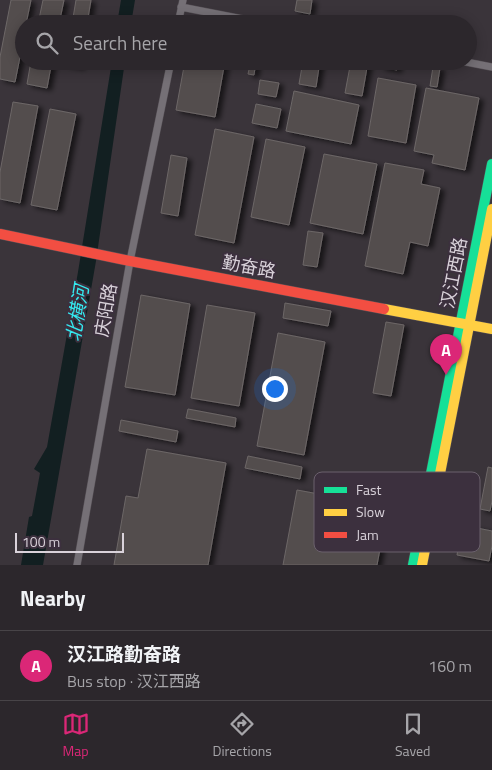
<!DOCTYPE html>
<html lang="en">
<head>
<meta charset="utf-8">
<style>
  body { margin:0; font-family:"Titillium Web","Noto Sans SC",sans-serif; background:#383338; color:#f1f3f6 }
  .scale { position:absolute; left:15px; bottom:12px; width:109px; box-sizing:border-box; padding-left:5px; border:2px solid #d9d2da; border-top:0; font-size:14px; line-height:18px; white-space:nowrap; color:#d9d2da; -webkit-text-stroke:4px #3c303e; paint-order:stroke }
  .you { position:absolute; left:274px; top:388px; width:18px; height:18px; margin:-12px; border:4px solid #fff; border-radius:50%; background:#1a73e8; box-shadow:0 0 0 8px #1a73e833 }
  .badge { display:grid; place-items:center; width:32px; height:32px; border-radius:50%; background:#db2777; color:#fff; font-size:16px; font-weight:700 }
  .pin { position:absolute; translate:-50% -41px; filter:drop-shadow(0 1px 2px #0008) }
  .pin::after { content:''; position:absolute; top:26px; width:18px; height:15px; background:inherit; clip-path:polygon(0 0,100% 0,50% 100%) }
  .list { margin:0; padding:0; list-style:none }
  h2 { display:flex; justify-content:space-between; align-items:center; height:65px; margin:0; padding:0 20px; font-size:21px }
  h2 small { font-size:16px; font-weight:400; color:#a6a5a9 }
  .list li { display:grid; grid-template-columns:32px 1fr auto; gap:15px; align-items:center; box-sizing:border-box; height:70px; padding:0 20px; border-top:1px solid #484448 }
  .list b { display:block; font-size:19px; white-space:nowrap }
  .list p { margin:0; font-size:16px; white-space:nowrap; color:#a6a5a9 }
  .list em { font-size:16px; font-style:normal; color:#a6a5a9 }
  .icon { flex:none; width:28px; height:28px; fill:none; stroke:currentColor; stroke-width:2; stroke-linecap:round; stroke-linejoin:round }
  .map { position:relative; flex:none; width:492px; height:565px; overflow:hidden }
  .search { position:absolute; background:#2c272c; box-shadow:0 2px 12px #0003; left:15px; right:15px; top:15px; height:55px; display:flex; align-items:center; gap:12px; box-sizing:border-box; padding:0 18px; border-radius:28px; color:#a6a5a9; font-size:19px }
  .sheet { height:135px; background:#2c272c }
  nav { display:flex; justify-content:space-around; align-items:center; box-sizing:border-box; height:70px; border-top:1px solid #484448; background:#2c272c; font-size:14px; color:#a6a5a9 }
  nav a { display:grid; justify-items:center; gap:2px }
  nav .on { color:#db2777 }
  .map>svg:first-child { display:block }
</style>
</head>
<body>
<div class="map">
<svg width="492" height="565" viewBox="0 0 492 565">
  <defs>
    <filter id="shadow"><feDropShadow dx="4.5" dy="2.5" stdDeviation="2.5" flood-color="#0009"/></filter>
  </defs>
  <rect width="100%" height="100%" fill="#3a343a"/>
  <path fill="#121f21" d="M 121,0 L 135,0 L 131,24 L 117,24 Z
    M 112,61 L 125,61 L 96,261 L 43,565 L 21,565 L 29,517 L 32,516 L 40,473 L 34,469 L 47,447 L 78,272 Z"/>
  <path fill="#524d4d" stroke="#6d6767" filter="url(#shadow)" d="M 11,0 L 31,0 L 26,24 L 24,24 L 24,37 L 15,82 L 0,79 L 0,57 Z
    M 43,0 L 64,0 L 59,24 L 38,24 Z
    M 76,0 L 91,0 L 87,24 L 72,24 Z
    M 297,0 L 312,0 L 310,14 L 295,11 Z
    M 31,61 L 52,61 L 47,88 L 27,84 Z
    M 66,61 L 81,61 L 80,67 L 65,64 Z
    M 185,61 L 225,61 L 215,117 L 176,110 Z
    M 251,61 L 256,61 L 254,75 L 248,74 Z
    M 303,61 L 320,61 L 316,87 L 299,84 Z
    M 351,61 L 368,62 L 362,96 L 345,93 Z
    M 382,61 L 398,61 L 397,70 L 381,67 Z
    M 433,67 L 440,68 L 437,87 L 430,86 Z
    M 378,78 L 416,85 L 406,143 L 368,136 Z
    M 260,80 L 279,83 L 276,97 L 258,94 Z
    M 426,88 L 479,98 L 465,170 L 432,163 L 434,155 L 414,151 Z
    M 294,91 L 359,105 L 351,144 L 286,131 Z
    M 13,102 L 38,106 L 20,203 L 0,199 L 0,172 Z
    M 256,104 L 281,109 L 277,128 L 252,123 Z
    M 50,109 L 76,114 L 57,210 L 31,205 Z
    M 215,129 L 254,137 L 234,243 L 195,235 Z
    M 266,139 L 305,147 L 289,225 L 251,217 Z
    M 324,154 L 377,164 L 363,234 L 310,223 Z
    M 171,155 L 187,158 L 178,216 L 161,213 Z
    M 385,163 L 424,170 L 421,184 L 440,188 L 428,246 L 410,242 L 403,274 L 365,266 Z
    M 308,231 L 323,233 L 317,267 L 303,265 Z
    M 141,295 L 190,304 L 175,395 L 125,387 Z
    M 285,303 L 331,311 L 328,326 L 283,318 Z
    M 207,305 L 255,313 L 239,406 L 191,398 Z
    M 386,322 L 404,325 L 391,396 L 373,393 Z
    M 278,333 L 325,342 L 304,455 L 257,446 Z
    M 188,409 L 236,418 L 235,427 L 186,418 Z
    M 121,420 L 178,431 L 176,442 L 119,431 Z
    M 147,449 L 226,463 L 208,565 L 114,565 L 126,496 L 138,498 Z
    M 248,456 L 302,467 L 300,479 L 245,468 Z
    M 488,467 L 492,468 L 492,501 L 490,511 L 480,509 Z
    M 297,490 L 373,504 L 367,535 L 382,538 L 377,565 L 283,565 Z
    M 462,525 L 492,531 L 492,546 L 489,561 L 457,555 Z"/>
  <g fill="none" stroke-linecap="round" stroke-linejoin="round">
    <g stroke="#565056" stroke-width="8">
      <path id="street" d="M 181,7 L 268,24
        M 178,24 L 183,0
        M 461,61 L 492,67
        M 77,565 L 130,261 L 171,61"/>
    </g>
    <g stroke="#565056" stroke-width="11">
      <path id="fast" d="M 413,565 L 492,164"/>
    </g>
    <g stroke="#565056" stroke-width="11">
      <path id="slow" d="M 384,309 L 492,329
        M 422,565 L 492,209"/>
    </g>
    <g stroke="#565056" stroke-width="11">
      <path id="jam" d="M 0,234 L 130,261 L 384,309"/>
    </g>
    <use href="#street" stroke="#757076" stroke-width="7"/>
    <use href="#fast" stroke="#16e098" stroke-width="10"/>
    <use href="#slow" stroke="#ffcf43" stroke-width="10"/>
    <use href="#jam" stroke="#f24e42" stroke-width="10"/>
  </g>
  <g text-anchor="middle" stroke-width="4" stroke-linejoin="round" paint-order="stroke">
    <g font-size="18" fill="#d9d2da" stroke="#3c303e">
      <text transform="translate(249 267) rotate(11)" y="6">勤奋路</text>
      <text transform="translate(454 273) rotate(-79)" y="6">汉江西路</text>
      <text transform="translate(106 310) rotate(-80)" y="6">庆阳路</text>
    </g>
    <g font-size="19" font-style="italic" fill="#34e9ef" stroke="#3c303e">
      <text transform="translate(77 313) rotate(-81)" y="7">北横河</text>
    </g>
  </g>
  <rect x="314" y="472" width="166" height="80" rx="8" fill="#3c303e" stroke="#6b616d" stroke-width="1"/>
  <rect x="324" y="487" width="23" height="6" fill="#16e098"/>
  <rect x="324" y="509" width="23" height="7" fill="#ffcf43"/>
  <rect x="324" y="532" width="23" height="6" fill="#f24e42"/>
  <g font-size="14" fill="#d9d2da">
    <text x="356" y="495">Fast</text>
    <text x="356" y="517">Slow</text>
    <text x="356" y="540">Jam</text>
  </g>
</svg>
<div class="scale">100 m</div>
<div class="you"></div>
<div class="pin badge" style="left:446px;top:375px">A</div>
<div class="search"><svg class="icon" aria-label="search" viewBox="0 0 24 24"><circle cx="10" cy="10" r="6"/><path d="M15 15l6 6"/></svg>Search here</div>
</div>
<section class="sheet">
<h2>Nearby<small></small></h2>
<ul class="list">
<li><span class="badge">A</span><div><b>汉江路勤奋路</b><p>Bus stop · 汉江西路</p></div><em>160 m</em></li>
</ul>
</section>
<nav>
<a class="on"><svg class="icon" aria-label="map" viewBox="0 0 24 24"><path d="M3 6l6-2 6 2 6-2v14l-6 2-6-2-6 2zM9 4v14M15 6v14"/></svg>Map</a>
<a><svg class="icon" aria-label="directions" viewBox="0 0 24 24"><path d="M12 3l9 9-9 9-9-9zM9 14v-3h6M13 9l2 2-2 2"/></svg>Directions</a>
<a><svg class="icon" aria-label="saved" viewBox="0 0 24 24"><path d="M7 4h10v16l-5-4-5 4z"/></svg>Saved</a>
</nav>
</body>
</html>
